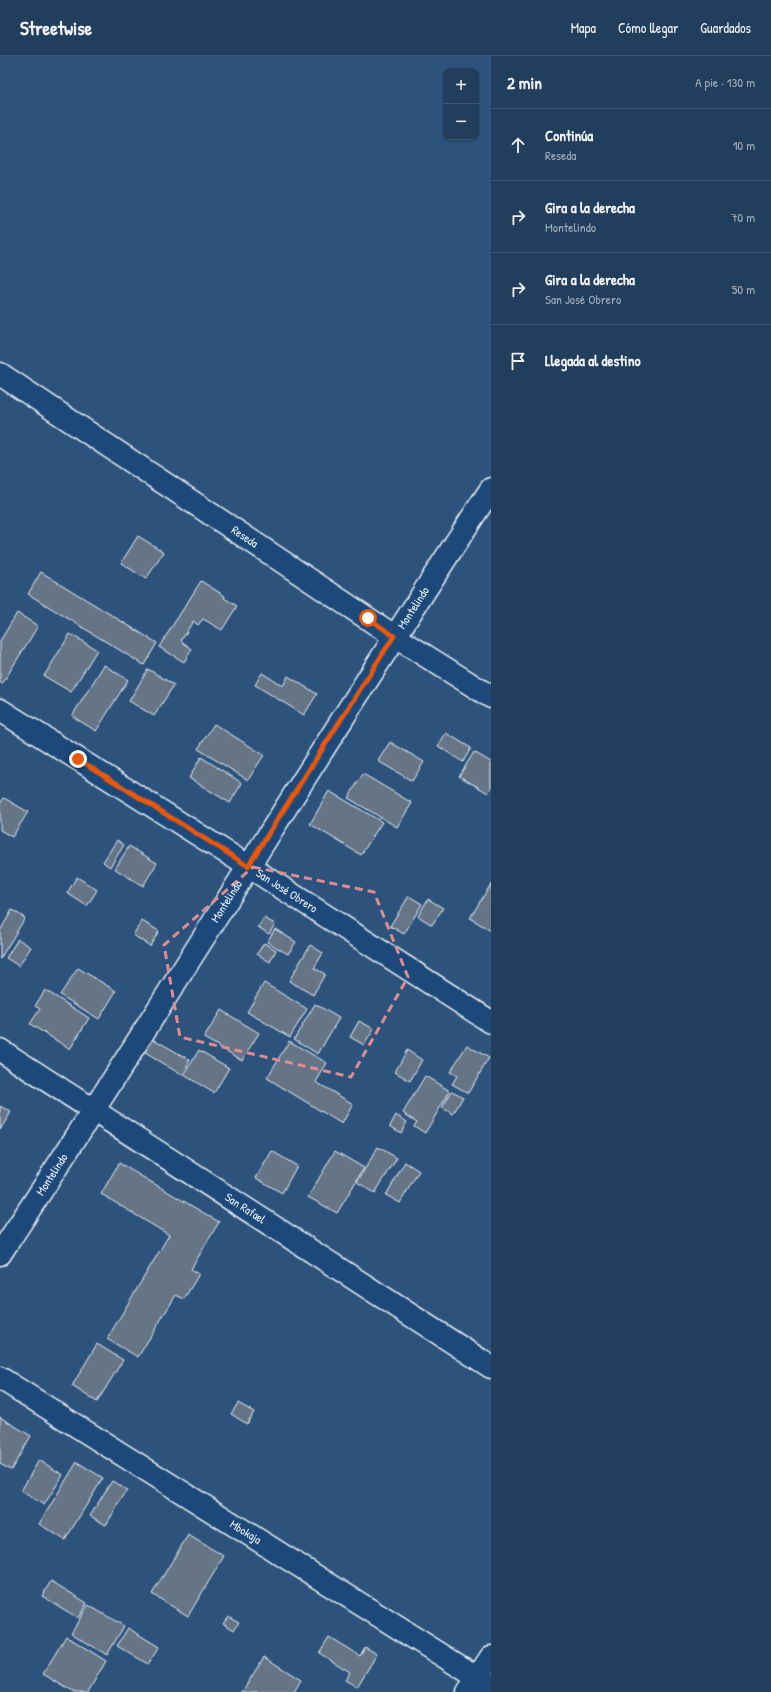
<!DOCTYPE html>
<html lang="es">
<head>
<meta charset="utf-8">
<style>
  body { margin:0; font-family:"Patrick Hand",sans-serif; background:#2e4966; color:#f1f3f6 }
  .controls { position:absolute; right:12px; top:12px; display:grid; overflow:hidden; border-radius:8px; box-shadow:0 1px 3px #0004 }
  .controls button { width:36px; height:36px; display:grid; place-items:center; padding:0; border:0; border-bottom:1px solid #3f5772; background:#223e5d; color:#f1f3f6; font:20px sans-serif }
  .stop { position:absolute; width:12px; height:12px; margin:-9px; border:3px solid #ea580c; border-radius:50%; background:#fff }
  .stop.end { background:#ea580c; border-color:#fff; box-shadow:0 1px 4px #0008 }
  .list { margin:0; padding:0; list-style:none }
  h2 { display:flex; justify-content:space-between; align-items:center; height:52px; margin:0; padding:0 16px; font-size:17px }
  h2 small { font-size:13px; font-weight:400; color:#a2aebc }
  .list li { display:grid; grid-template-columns:26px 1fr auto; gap:12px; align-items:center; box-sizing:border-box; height:72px; padding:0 16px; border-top:1px solid #3f5772 }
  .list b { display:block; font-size:15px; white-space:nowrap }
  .list p { margin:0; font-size:13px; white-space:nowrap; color:#a2aebc }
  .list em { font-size:13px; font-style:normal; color:#a2aebc }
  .icon { flex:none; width:22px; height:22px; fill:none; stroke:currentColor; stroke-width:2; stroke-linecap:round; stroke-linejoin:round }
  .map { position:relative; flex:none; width:491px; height:1636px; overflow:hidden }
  header { display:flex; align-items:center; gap:24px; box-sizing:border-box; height:56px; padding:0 20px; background:#223e5d; border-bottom:1px solid #3f5772 }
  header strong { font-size:19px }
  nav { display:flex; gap:22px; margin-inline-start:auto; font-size:14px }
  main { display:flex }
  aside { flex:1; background:#223e5d }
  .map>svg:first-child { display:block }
</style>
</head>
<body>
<header>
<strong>Streetwise</strong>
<nav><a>Mapa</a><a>Cómo llegar</a><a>Guardados</a></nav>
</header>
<main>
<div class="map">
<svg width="491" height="1636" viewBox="0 0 491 1636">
  <rect width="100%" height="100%" fill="#2d537c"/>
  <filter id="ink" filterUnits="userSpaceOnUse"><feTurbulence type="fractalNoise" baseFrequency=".025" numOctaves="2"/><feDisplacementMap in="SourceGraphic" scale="8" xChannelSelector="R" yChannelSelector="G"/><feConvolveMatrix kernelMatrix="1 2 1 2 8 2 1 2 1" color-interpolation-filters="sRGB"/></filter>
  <g filter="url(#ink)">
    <path fill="#667586" stroke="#e8f1f8" d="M 138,480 L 164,496 L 146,523 L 121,507 Z
      M 41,516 L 157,587 L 144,609 L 28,538 Z
      M 201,525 L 225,540 L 224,542 L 237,550 L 222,574 L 203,563 L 198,569 L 193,565 L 181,585 L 192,593 L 184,606 L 159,591 Z
      M 17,557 L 38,570 L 2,628 L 0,626 L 0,585 Z
      M 70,578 L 97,594 L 71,636 L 44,620 Z
      M 104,609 L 128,624 L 96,675 L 72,660 Z
      M 148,613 L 174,629 L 154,660 L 129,645 Z
      M 262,617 L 283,630 L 288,620 L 317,638 L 304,659 L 255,629 Z
      M 214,668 L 264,699 L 248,724 L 198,693 Z
      M 446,677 L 471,692 L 463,706 L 438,690 Z
      M 390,686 L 424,706 L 412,725 L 378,705 Z
      M 474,696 L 491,706 L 491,732 L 488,737 L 459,720 Z
      M 201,701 L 242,727 L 230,747 L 189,722 Z
      M 363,718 L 412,747 L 397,771 L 348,742 Z
      M 329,735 L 382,766 L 361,799 L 310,768 Z
      M 4,742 L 28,756 L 12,781 L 0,774 L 0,748 Z
      M 117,784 L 124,789 L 110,811 L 103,806 Z
      M 129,790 L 157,807 L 143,830 L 115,813 Z
      M 77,821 L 97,834 L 87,850 L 67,837 Z
      M 491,828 L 491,875 L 470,862 Z
      M 409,840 L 422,848 L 404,878 L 390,870 Z
      M 428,843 L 443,852 L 432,869 L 418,860 Z
      M 12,854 L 25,862 L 0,903 L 0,875 Z
      M 264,862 L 275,868 L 269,878 L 258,871 Z
      M 142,865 L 159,875 L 150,890 L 133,879 Z
      M 275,873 L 296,886 L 288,898 L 267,886 Z
      M 18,883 L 31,891 L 19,910 L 6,902 Z
      M 264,887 L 276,894 L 270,906 L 257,898 Z
      M 310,889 L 323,897 L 314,912 L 325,918 L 313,939 L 289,925 Z
      M 78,912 L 116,935 L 99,963 L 60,939 Z
      M 264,927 L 307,953 L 290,981 L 247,956 Z
      M 45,934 L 89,962 L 70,993 L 30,968 L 40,953 L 35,950 Z
      M 315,948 L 339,962 L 318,998 L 294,983 Z
      M 221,954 L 259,977 L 242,1004 L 204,982 Z
      M 359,965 L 374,973 L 364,989 L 350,981 Z
      M 148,980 L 190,1004 L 182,1019 L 140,994 Z
      M 289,985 L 327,1007 L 316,1026 L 353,1048 L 342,1068 L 267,1022 Z
      M 467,989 L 489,1002 L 468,1037 L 452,1028 L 457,1020 L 450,1016 Z
      M 199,994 L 229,1012 L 214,1037 L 184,1019 Z
      M 407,994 L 422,1004 L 410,1025 L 395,1016 Z
      M 425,1020 L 450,1035 L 425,1077 L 414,1070 L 417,1066 L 403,1057 Z
      M 452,1035 L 463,1041 L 453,1058 L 442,1052 Z
      M 0,1050 L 11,1056 L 0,1074 Z
      M 396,1059 L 407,1066 L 401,1077 L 390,1070 Z
      M 378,1091 L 397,1102 L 375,1137 L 357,1126 Z
      M 272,1095 L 297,1110 L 282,1137 L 256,1122 Z
      M 335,1095 L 364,1112 L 337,1157 L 308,1141 Z
      M 405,1106 L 419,1115 L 400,1147 L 386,1139 Z
      M 119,1107 L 219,1166 L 191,1213 L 199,1218 L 184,1243 L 176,1239 L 138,1301 L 107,1283 L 169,1179 L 101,1138 Z
      M 97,1288 L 123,1304 L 97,1346 L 72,1330 Z
      M 238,1347 L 254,1356 L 247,1368 L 231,1358 Z
      M 0,1361 L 31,1380 L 11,1414 L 0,1408 Z
      M 39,1404 L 63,1419 L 44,1449 L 21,1435 Z
      M 77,1406 L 103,1422 L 65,1484 L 39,1468 Z
      M 112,1425 L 127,1434 L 106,1469 L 90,1460 Z
      M 188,1479 L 224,1500 L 188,1560 L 152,1538 Z
      M 51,1525 L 87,1547 L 78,1562 L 42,1540 Z
      M 88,1549 L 124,1570 L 107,1599 L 71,1577 Z
      M 228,1560 L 239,1566 L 234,1574 L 223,1567 Z
      M 128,1572 L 159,1591 L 148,1608 L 117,1590 Z
      M 66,1580 L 106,1605 L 88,1636 L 73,1636 L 43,1618 Z
      M 329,1581 L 360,1600 L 365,1591 L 377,1598 L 357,1631 L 345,1624 L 350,1616 L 319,1597 Z
      M 264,1601 L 301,1624 L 294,1636 L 242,1636 Z"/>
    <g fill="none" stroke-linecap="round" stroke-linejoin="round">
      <g stroke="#e8f1f8" stroke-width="25">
        <g id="minor">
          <path id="s1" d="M 0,318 L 394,580 L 491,641"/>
          <path id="s2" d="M 0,654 L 248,810 L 491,966"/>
          <path id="s3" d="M 0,994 L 491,1311"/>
          <path id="s4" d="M 0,1198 C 167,945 324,686 491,433"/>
          <path id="s5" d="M 0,1322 L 491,1630"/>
          <path d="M 468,1636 L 491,1601"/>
        </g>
      </g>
      <use href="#minor" stroke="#1f4a7a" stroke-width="22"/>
    </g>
  </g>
  <g fill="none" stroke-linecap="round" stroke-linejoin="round" filter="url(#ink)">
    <path stroke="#ea580c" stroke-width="5" d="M 78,703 L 248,810 L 394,580 L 368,562"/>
  </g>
  <path fill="none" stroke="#df8c90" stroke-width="3" stroke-dasharray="8 5" stroke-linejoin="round" d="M 253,811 L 374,836 L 408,921 L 351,1021 L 180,981 L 164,889 Z"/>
  <g text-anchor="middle" stroke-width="3" stroke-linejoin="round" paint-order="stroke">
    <g font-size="12" fill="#e8f1f8" stroke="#1f4a7a">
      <text dy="4" stroke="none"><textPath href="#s1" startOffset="294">Reseda</textPath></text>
      <text dy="4" stroke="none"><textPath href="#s4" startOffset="767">Montelindo</textPath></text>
      <text dy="4" stroke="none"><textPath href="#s2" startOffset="339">San José Obrero</textPath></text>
      <text dy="4" stroke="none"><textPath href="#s4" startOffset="419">Montelindo</textPath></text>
      <text dy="4" stroke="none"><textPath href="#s4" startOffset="95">Montelindo</textPath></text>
      <text dy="4" stroke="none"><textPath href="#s3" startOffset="292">San Rafael</textPath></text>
      <text dy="4" stroke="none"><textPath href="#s5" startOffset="290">Mbokaja</textPath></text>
    </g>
  </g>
</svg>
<div class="controls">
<button>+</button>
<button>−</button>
</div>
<div class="stop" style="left:368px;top:562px"></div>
<div class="stop end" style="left:78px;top:703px"></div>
</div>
<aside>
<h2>2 min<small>A pie · 130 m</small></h2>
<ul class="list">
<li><svg class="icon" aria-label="ahead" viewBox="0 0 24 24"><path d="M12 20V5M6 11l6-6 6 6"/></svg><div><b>Continúa</b><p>Reseda</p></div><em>10 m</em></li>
<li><svg class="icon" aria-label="right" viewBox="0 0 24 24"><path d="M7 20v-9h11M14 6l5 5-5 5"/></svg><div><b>Gira a la derecha</b><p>Montelindo</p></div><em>70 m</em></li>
<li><svg class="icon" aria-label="right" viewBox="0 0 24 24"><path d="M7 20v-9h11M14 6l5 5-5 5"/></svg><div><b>Gira a la derecha</b><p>San José Obrero</p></div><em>50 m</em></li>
<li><svg class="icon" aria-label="arrive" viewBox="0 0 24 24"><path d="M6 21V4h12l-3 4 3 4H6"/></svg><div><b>Llegada al destino</b></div></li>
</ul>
</aside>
</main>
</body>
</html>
